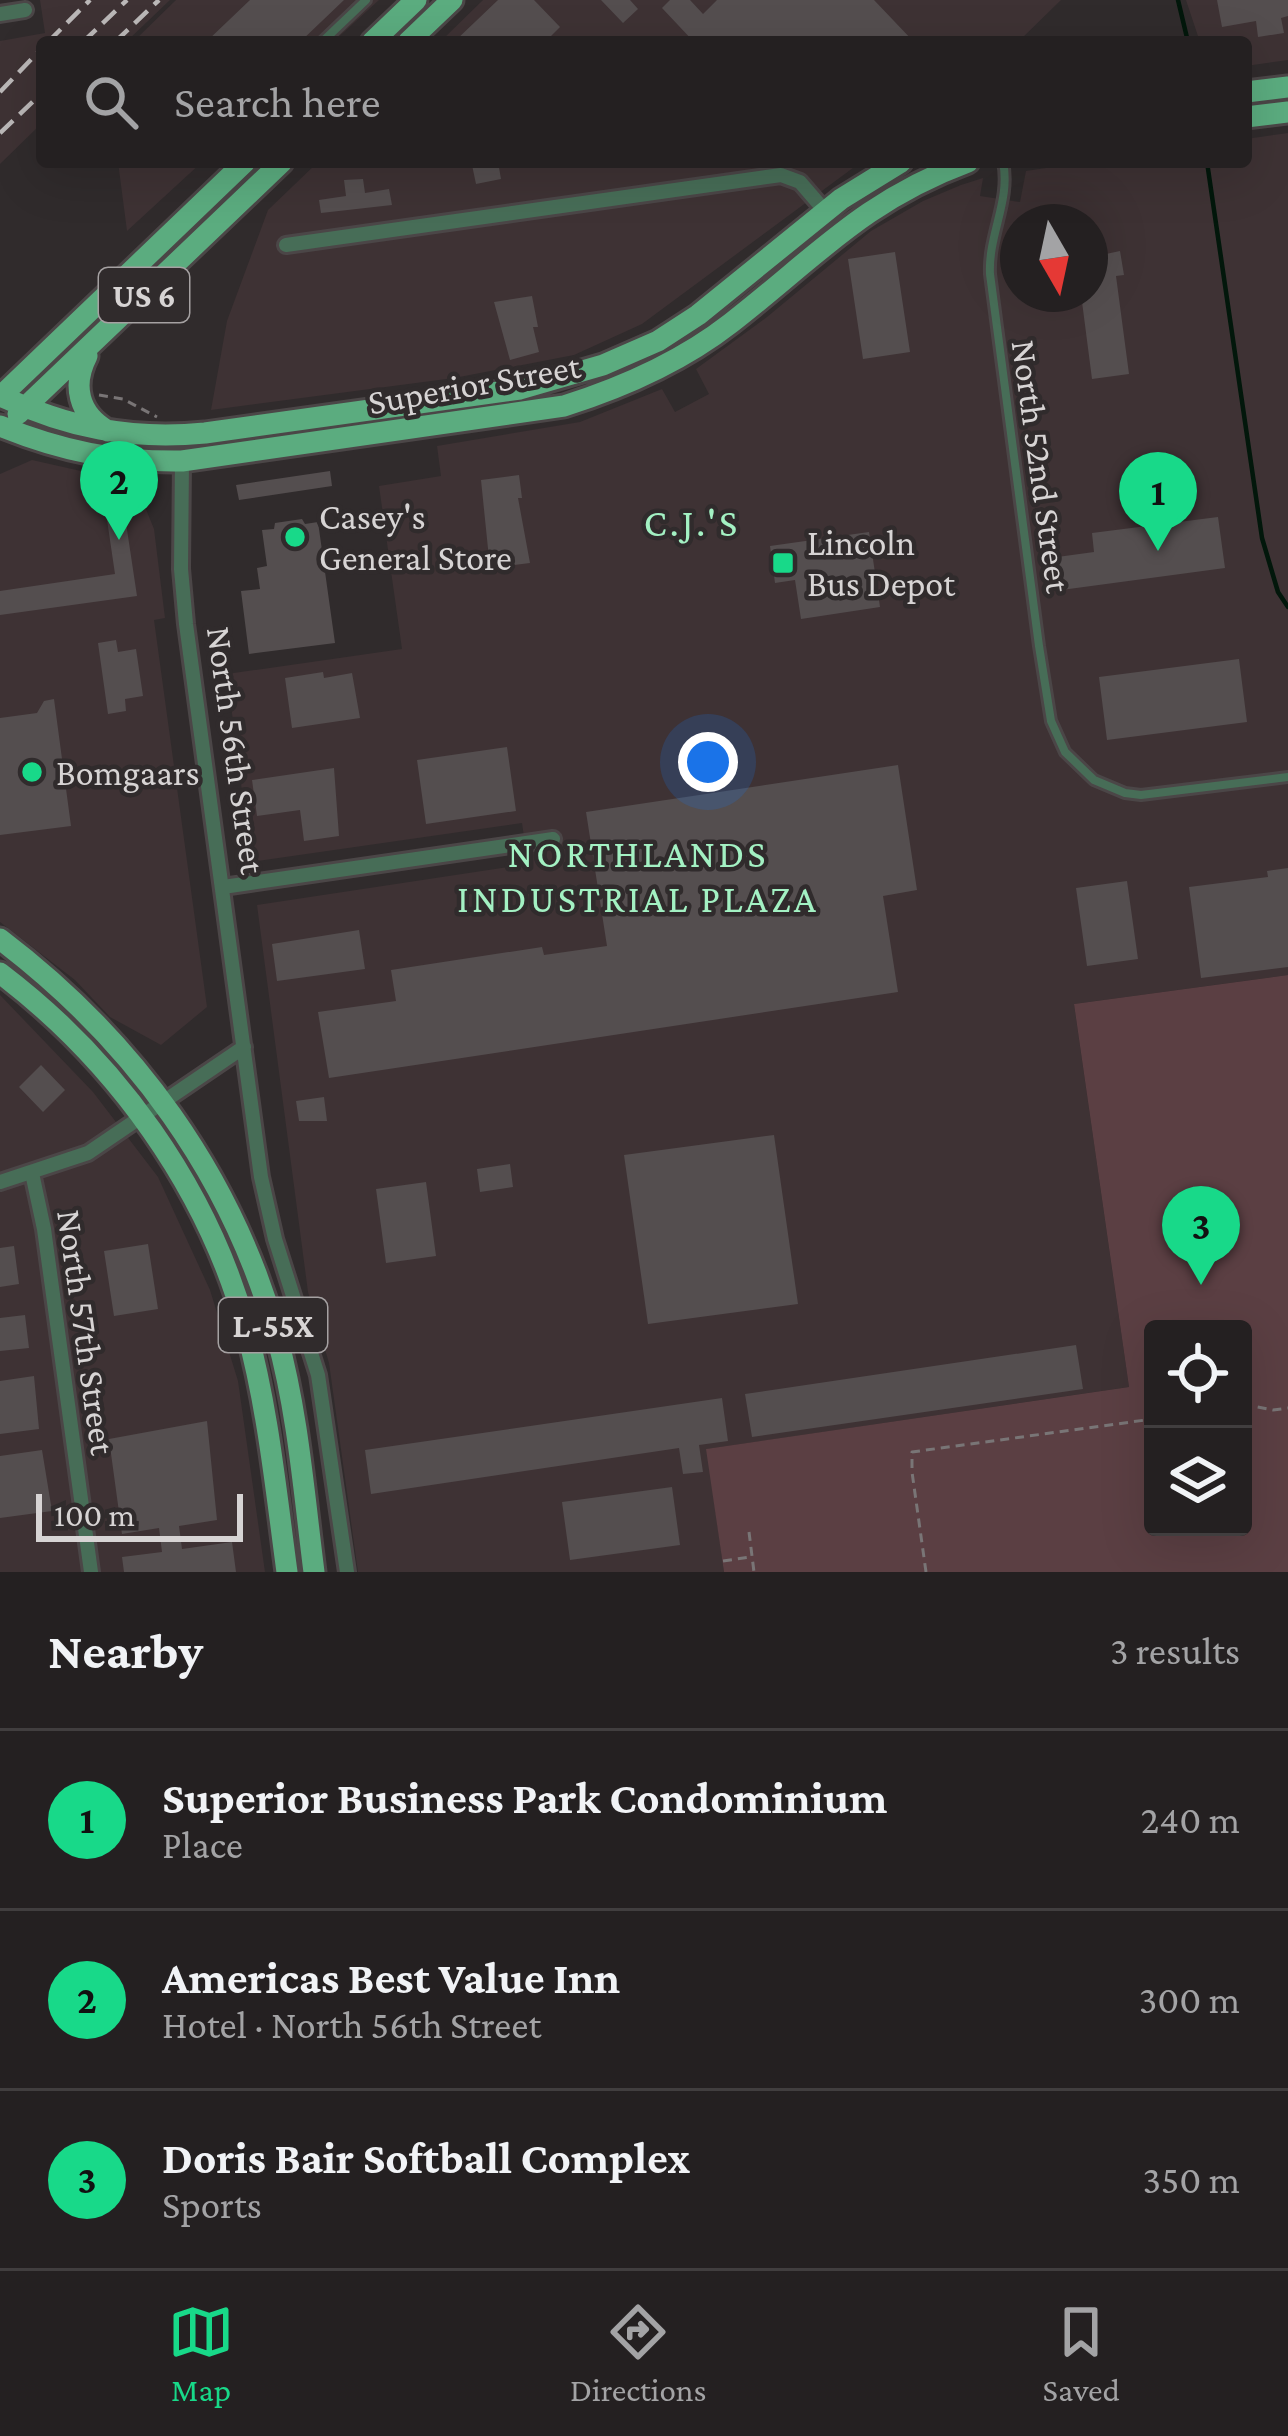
<!DOCTYPE html>
<html lang="en">
<head>
<meta charset="utf-8">
<style>
  body { margin:0; font-family:"Crimson Pro",serif; background:#302d2e; color:#f1f3f6 }
  .controls { position:absolute; right:36px; bottom:36px; display:grid; overflow:hidden; border-radius:12px; box-shadow:0 12px 48px #0002 }
  .controls button { width:108px; height:108px; display:grid; place-items:center; padding:0; border:0; border-bottom:3px solid #413e3f; background:#242021; color:#f1f3f6; font:60px sans-serif }
  .compass { position:absolute; left:1000px; top:204px; width:108px; height:108px; border-radius:50%; background:#242021; box-shadow:0 12px 48px #0002; rotate:171deg }
  .scale { position:absolute; left:36px; bottom:30px; width:207px; box-sizing:border-box; padding-left:12px; border:6px solid #d7d4d4; border-top:0; font-size:33px; line-height:42px; white-space:nowrap; color:#d7d4d4; -webkit-text-stroke:9px #302b2c; paint-order:stroke }
  .you { position:absolute; left:708px; top:762px; width:42px; height:42px; margin:-30px; border:9px solid #fff; border-radius:50%; background:#1a73e8; box-shadow:0 0 0 18px #1a73e833 }
  .badge { display:grid; place-items:center; width:78px; height:78px; border-radius:50%; background:#18d989; color:#111; font-size:39px; font-weight:700 }
  .pin { position:absolute; translate:-50% -99px; filter:drop-shadow(0 3px 6px #0008) }
  .pin::after { content:''; position:absolute; top:63px; width:42px; height:36px; background:inherit; clip-path:polygon(0 0,100% 0,50% 100%) }
  .list { margin:0; padding:0; list-style:none }
  h2 { display:flex; justify-content:space-between; align-items:center; height:156px; margin:0; padding:0 48px; font-size:51px }
  h2 small { font-size:39px; font-weight:400; color:#a3a3a5 }
  .list li { display:grid; grid-template-columns:78px 1fr auto; gap:36px; align-items:center; box-sizing:border-box; height:180px; padding:0 48px; border-top:3px solid #413e3f }
  .list b { display:block; font-size:45px; white-space:nowrap }
  .list p { margin:0; font-size:39px; white-space:nowrap; color:#a3a3a5 }
  .list em { font-size:39px; font-style:normal; color:#a3a3a5 }
  .icon { flex:none; width:66px; height:66px; fill:none; stroke:currentColor; stroke-width:2; stroke-linecap:round; stroke-linejoin:round }
  .map { position:relative; flex:none; width:1288px; height:1572px; overflow:hidden }
  .search { position:absolute; background:#242021; box-shadow:0 12px 48px #0002; left:36px; right:36px; top:36px; height:132px; display:flex; align-items:center; gap:30px; box-sizing:border-box; padding:0 42px; border-radius:12px; color:#a3a3a5; font-size:45px }
  .sheet { height:696px; background:#242021 }
  nav { display:flex; justify-content:space-around; align-items:center; box-sizing:border-box; height:168px; border-top:3px solid #413e3f; background:#242021; font-size:33px; color:#a3a3a5 }
  nav a { display:grid; justify-items:center; gap:6px }
  nav .on { color:#18d989 }
  .map>svg:first-child { display:block }
</style>
</head>
<body>
<div class="map">
<svg width="1288" height="1572" viewBox="0 0 1288 1572">
  <rect width="100%" height="100%" fill="#302b2c"/>
  <path fill="#3e3234" fill-rule="evenodd" d="M 40,0 L 170,0 L 126,42 L 42,42 L 42,123 L 0,164 L 0,41 L 45,33 Z
    M 176,0 L 379,0 L 333,42 L 133,42 Z
    M 483,0 L 1061,0 L 1018,42 L 440,42 Z
    M 1186,0 L 1288,0 L 1288,60 L 1246,66 L 1246,42 L 1200,42 Z
    M 1288,133 L 1288,975 L 1074,1004 L 1129,1387 L 707,1449 L 724,1572 L 358,1572 L 329,1363 L 308,1292 L 257,905 L 528,864 L 522,823 L 251,862 L 227,674 L 402,649 L 379,486 L 441,476 L 437,446 L 580,422 L 662,389 L 675,412 L 709,394 L 696,369 L 767,317 L 871,231 L 923,201 L 961,185 L 983,178 L 980,196 L 1020,202 L 1026,171 L 1086,162 L 1246,162 L 1246,139 ZM 1018,222 L 1090,222 L 1090,294 L 1018,294 Z
    M 118,162 L 202,162 L 127,231 Z
    M 318,162 L 861,162 L 642,324 L 574,355 L 454,378 L 211,410 L 227,321 L 268,210 Z
    M 32,460 L 121,480 L 143,502 L 154,529 L 165,618 L 154,620 L 207,1007 L 161,1045 L 110,1017 L 75,980 L 0,922 L 0,474 Z
    M 0,995 L 93,1092 L 158,1177 L 210,1290 L 238,1381 L 265,1572 L 0,1572 Z"/>
  <path fill="#5b3f43" fill-rule="evenodd" d="M 1288,975 L 1288,1572 L 724,1572 L 706,1449 L 1129,1387 L 1074,1004 ZM 1153,1329 L 1243,1329 L 1243,1527 L 1153,1527 Z"/>
  <g fill="none" stroke-linecap="round" stroke-linejoin="round">
    <path stroke="#02170b" stroke-width="4.5" d="M 1178,0 L 1188,42
      M 1207,162 L 1262,538 L 1278,592 L 1288,607"/>
  </g>
  <path fill="#544e4f" d="M 250,0 L 344,0 L 300,42 L 206,42 Z
    M 498,0 L 534,0 L 560,27 L 545,42 L 454,42 Z
    M 601,0 L 630,0 L 638,9 L 623,23 Z
    M 670,0 L 690,0 L 703,14 L 717,0 L 874,0 L 914,42 L 694,42 L 662,8 Z
    M 1217,0 L 1288,0 L 1288,16 L 1281,18 L 1284,33 L 1258,37 L 1256,21 L 1222,27 Z
    M 487,162 L 498,162 L 501,179 L 476,184 L 472,165 Z
    M 363,179 L 365,193 L 389,189 L 392,205 L 321,213 L 319,200 L 346,196 L 344,180 Z
    M 1104,240 L 1106,254 L 1120,251 L 1124,275 L 1116,276 L 1129,374 L 1092,379 L 1081,294 L 1090,294 L 1090,241 Z
    M 895,252 L 910,352 L 863,359 L 848,259 Z
    M 532,296 L 538,327 L 533,327 L 539,352 L 510,360 L 494,302 Z
    M 330,471 L 332,486 L 239,500 L 236,485 Z
    M 519,475 L 522,498 L 518,498 L 530,563 L 490,568 L 481,480 Z
    M 123,503 L 137,596 L 0,615 L 0,591 L 115,574 L 105,506 Z
    M 1218,517 L 1225,568 L 1054,591 L 1050,558 L 1094,552 L 1092,533 Z
    M 302,519 L 305,524 L 318,522 L 335,643 L 249,654 L 241,591 L 260,589 L 257,568 L 267,566 L 262,530 L 274,529 L 275,523 Z
    M 869,532 L 880,607 L 801,619 L 795,580 L 775,583 L 770,546 Z
    M 116,640 L 118,652 L 136,649 L 143,696 L 125,699 L 126,711 L 108,714 L 98,643 Z
    M 1239,659 L 1247,722 L 1107,740 L 1099,677 Z
    M 323,672 L 324,678 L 352,673 L 360,718 L 292,728 L 285,678 Z
    M 54,699 L 71,826 L 0,835 L 0,718 L 37,713 L 44,701 Z
    M 507,747 L 516,811 L 426,824 L 417,760 Z
    M 898,765 L 917,890 L 883,896 L 898,992 L 329,1078 L 318,1012 L 396,1001 L 391,970 L 542,947 L 544,955 L 607,946 L 586,812 Z
    M 334,768 L 339,836 L 304,841 L 300,810 L 257,816 L 252,780 Z
    M 1288,868 L 1288,967 L 1201,978 L 1189,887 L 1268,877 L 1267,871 Z
    M 1127,881 L 1138,959 L 1087,966 L 1076,888 Z
    M 359,930 L 365,969 L 277,981 L 272,944 Z
    M 41,1065 L 65,1090 L 43,1112 L 19,1087 Z
    M 324,1097 L 327,1121 L 299,1121 L 296,1101 Z
    M 774,1135 L 798,1304 L 648,1324 L 624,1155 Z
    M 510,1164 L 513,1187 L 480,1192 L 477,1169 Z
    M 426,1182 L 436,1256 L 386,1263 L 376,1189 Z
    M 148,1244 L 158,1309 L 114,1316 L 104,1251 Z
    M 14,1246 L 19,1284 L 0,1287 L 0,1248 Z
    M 25,1315 L 29,1348 L 0,1351 L 0,1318 Z
    M 1076,1345 L 1083,1389 L 752,1437 L 745,1394 Z
    M 34,1376 L 39,1429 L 0,1434 L 0,1381 Z
    M 722,1398 L 728,1441 L 699,1445 L 703,1472 L 683,1474 L 679,1448 L 371,1494 L 365,1450 Z
    M 207,1421 L 217,1520 L 179,1526 L 182,1549 L 232,1542 L 236,1572 L 124,1572 L 122,1557 L 162,1552 L 159,1528 L 122,1534 L 109,1439 Z
    M 42,1450 L 52,1511 L 0,1518 L 0,1456 Z
    M 672,1487 L 680,1545 L 570,1560 L 562,1502 Z"/>
  <g fill="none" stroke-linecap="round" stroke-linejoin="round">
    <g stroke="#4b4647" stroke-width="14">
      <path id="lane" d="M 322,42 L 366,0
        M 1003,162 C 1011,200 988,235 990,274 L 1039,646 L 1051,721 L 1065,752 L 1094,780 L 1125,793 L 1141,795 L 1288,777"/>
    </g>
    <g stroke="#4b4647" stroke-width="20">
      <path id="street" d="M 0,14 L 25,10
        M 286,245 L 781,175 L 800,182 L 825,211
        M 182,461 L 181,569 L 186,624 L 261,1177 L 275,1239 L 318,1375 L 347,1572
        M 223,887 L 553,839
        M 32,1173 L 44,1229 L 91,1572
        M 0,1182 L 88,1153 L 244,1047"/>
    </g>
    <g stroke="#4b4647" stroke-width="27">
      <path id="primary" d="M 372,42 L 416,0
        M 408,42 L 452,0
        M 1246,92 L 1288,87
        M 1246,117 L 1288,112
        M 87,356 C 72,385 78,414 108,431
        M 1,396 C 68,428 131,440 205,433 L 520,389 L 603,365 L 658,341 L 698,315 L 841,199 L 901,162
        M 0,397 L 245,162
        M 18,414 L 282,162
        M 0,426 C 61,451 116,462 182,461 L 564,406 C 624,387 681,362 731,323 C 816,257 863,201 968,162
        M 0,939 C 133,1040 232,1175 277,1337 C 298,1413 304,1494 314,1572
        M 0,973 C 116,1061 207,1187 246,1328 C 268,1408 276,1491 287,1572"/>
    </g>
    <path stroke="#797576" stroke-width="3" stroke-dasharray="9 6" stroke-linecap="butt" d="M 99,395 L 123,399 L 157,417
      M 1243,1404 L 1273,1410 L 1288,1408
      M 749,1532 L 754,1572
      M 723,1561 L 750,1557
      M 926,1572 L 912,1472 L 912,1452 L 1153,1419"/>
    <use href="#lane" stroke="#476d57" stroke-width="8"/>
    <use href="#street" stroke="#476d57" stroke-width="14"/>
    <use href="#primary" stroke="#5bac7f" stroke-width="21"/>
    <path stroke="#bbb8b8" stroke-width="4.5" stroke-dasharray="18 9" stroke-linecap="butt" d="M 48,42 L 90,0
      M 83,42 L 127,0
      M 115,42 L 159,0
      M 0,92 L 42,48
      M 0,133 L 42,93"/>
  </g>
  <g fill="#18d989" stroke="#302b2c" stroke-width="4.5">
    <circle cx="295" cy="537" r="12"/>
    <rect x="771" y="551" width="24" height="24" rx="6"/>
    <circle cx="32" cy="772" r="12"/>
  </g>
  <g text-anchor="middle" stroke-width="9" stroke-linejoin="round" paint-order="stroke">
    <g fill="#302b2c" stroke="#a5a1a2" stroke-width="3">
      <rect x="99" y="268" width="90" height="54" rx="9"/>
      <rect x="219" y="1298" width="108" height="54" rx="9"/>
    </g>
    <g font-size="33" font-weight="bold" fill="#d7d4d4">
      <text x="144" y="307">US 6</text>
      <text x="273" y="1337">L-55X</text>
    </g>
    <g font-size="36" fill="#d7d4d4" stroke="#302b2c">
      <text transform="translate(474 383) rotate(-10)" y="13">Superior Street</text>
      <text transform="translate(1042 466) rotate(82)" y="13">North 52nd Street</text>
      <text transform="translate(237 750) rotate(82)" y="13">North 56th Street</text>
      <text transform="translate(87 1332) rotate(82)" y="13">North 57th Street</text>
    </g>
    <g font-size="36" fill="#d7d4d4" stroke="#302b2c" text-anchor="start">
      <text x="319" y="529">Casey's<tspan x="319" dy="41">General Store</tspan></text>
      <text x="807" y="555">Lincoln<tspan x="807" dy="41">Bus Depot</tspan></text>
      <text x="56" y="785">Bomgaars</text>
    </g>
    <g font-size="39" letter-spacing="3" fill="#a3f1c3" stroke="#302b2c">
      <text x="692" y="536">C.J.'S</text>
      <text x="638" y="867">NORTHLANDS<tspan x="638" dy="45">INDUSTRIAL PLAZA</tspan></text>
    </g>
  </g>
</svg>
<div class="controls">
<button><svg class="icon" aria-label="locate" viewBox="0 0 24 24"><circle cx="12" cy="12" r="6"/><path d="M12 2v4M12 18v4M2 12h4M18 12h4"/></svg></button>
<button><svg class="icon" aria-label="layers" viewBox="0 0 24 24"><path d="M12 4l9 5-9 5-9-5zM3 14l9 5 9-5"/></svg></button>
</div>
<svg class="compass" viewBox="-18 -18 36 36"><path d="M0-13l5 13h-10z" fill="#e53935"/><path d="M0 13l5-13h-10z" fill="#a3a3a5"/></svg>
<div class="scale">100 m</div>
<div class="you"></div>
<div class="pin badge" style="left:1158px;top:551px">1</div>
<div class="pin badge" style="left:119px;top:540px">2</div>
<div class="pin badge" style="left:1201px;top:1285px">3</div>
<div class="search"><svg class="icon" aria-label="search" viewBox="0 0 24 24"><circle cx="10" cy="10" r="6"/><path d="M15 15l6 6"/></svg>Search here</div>
</div>
<section class="sheet">
<h2>Nearby<small>3 results</small></h2>
<ul class="list">
<li><span class="badge">1</span><div><b>Superior Business Park Condominium</b><p>Place</p></div><em>240 m</em></li>
<li><span class="badge">2</span><div><b>Americas Best Value Inn</b><p>Hotel · North 56th Street</p></div><em>300 m</em></li>
<li><span class="badge">3</span><div><b>Doris Bair Softball Complex</b><p>Sports</p></div><em>350 m</em></li>
</ul>
</section>
<nav>
<a class="on"><svg class="icon" aria-label="map" viewBox="0 0 24 24"><path d="M3 6l6-2 6 2 6-2v14l-6 2-6-2-6 2zM9 4v14M15 6v14"/></svg>Map</a>
<a><svg class="icon" aria-label="directions" viewBox="0 0 24 24"><path d="M12 3l9 9-9 9-9-9zM9 14v-3h6M13 9l2 2-2 2"/></svg>Directions</a>
<a><svg class="icon" aria-label="saved" viewBox="0 0 24 24"><path d="M7 4h10v16l-5-4-5 4z"/></svg>Saved</a>
</nav>
</body>
</html>
